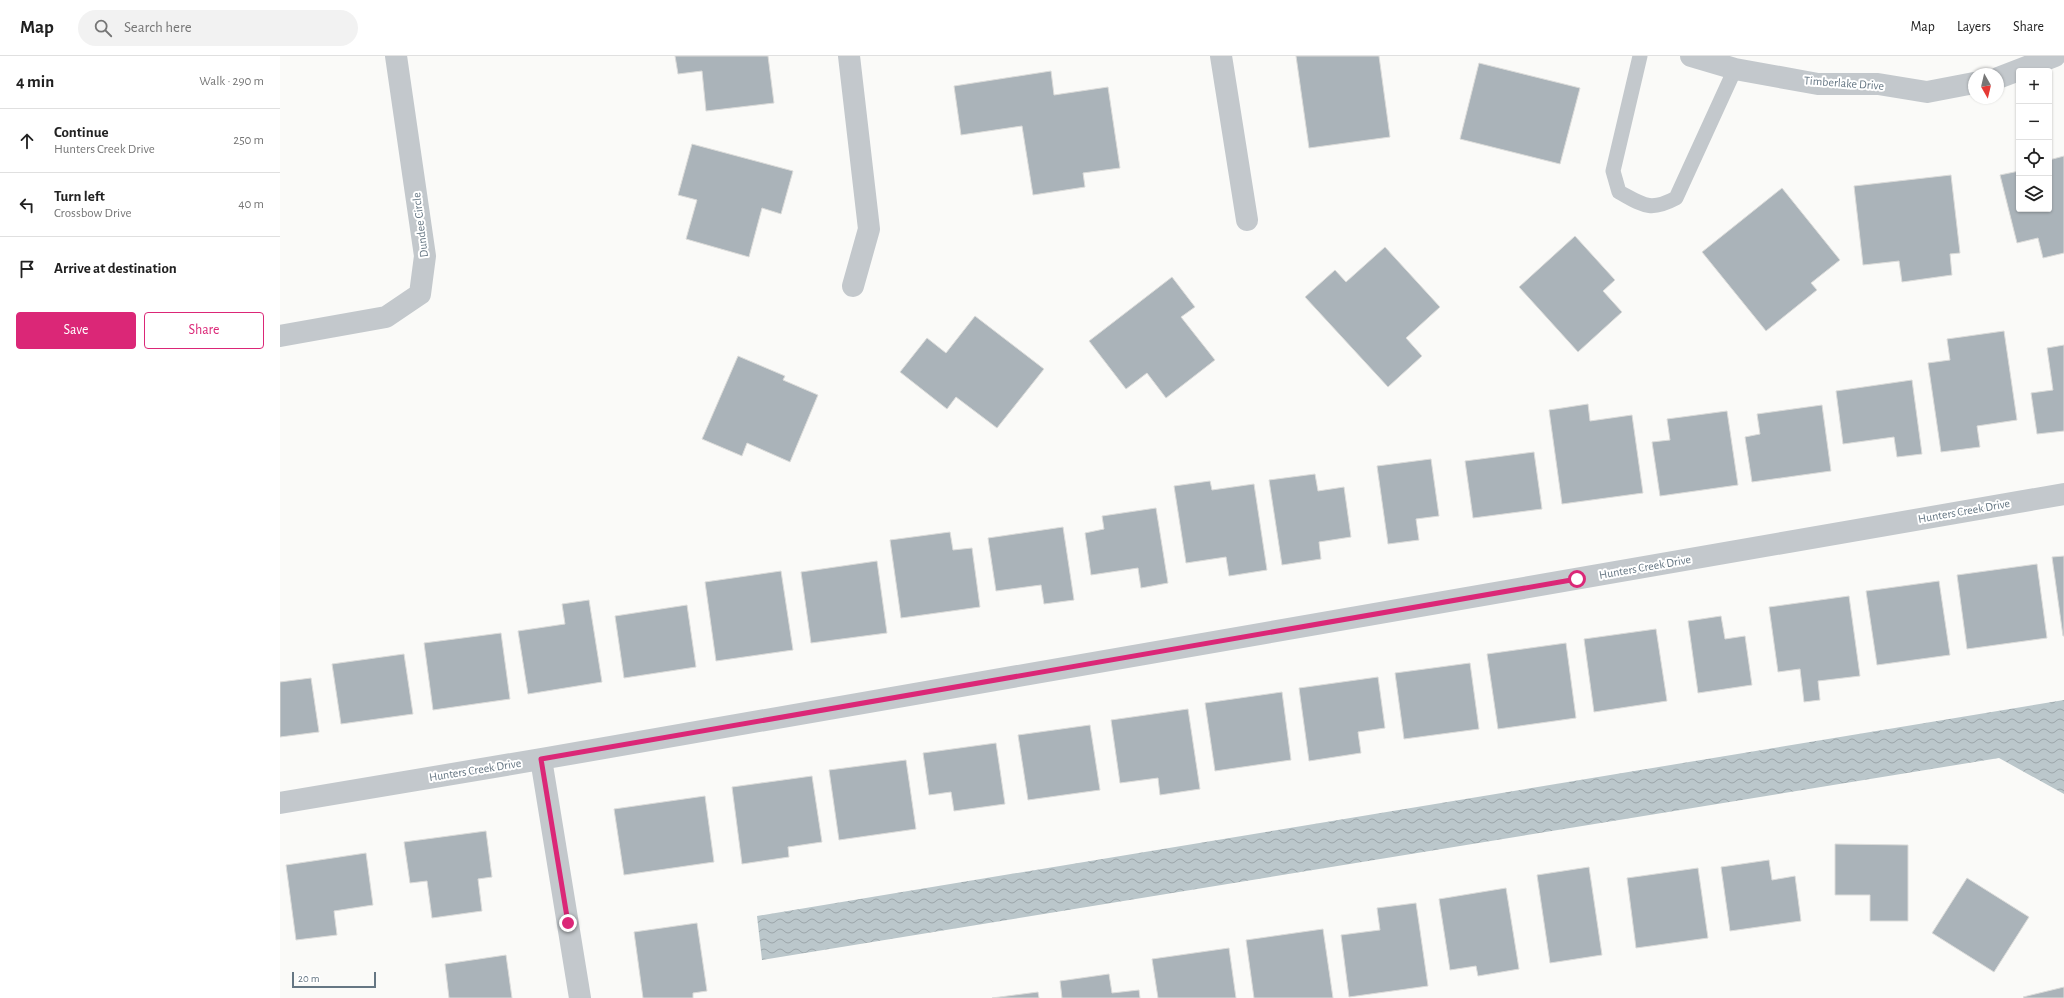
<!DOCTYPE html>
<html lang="en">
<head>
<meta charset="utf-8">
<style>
  body { margin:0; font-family:"Alegreya Sans",sans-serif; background:#f2f2f2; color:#222 }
  .controls { position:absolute; right:12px; top:12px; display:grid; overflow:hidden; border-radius:4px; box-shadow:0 1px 3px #0004 }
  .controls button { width:36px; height:36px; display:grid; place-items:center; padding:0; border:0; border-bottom:1px solid #e0e0e0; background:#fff; color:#222; font:20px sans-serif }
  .compass { position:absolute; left:1688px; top:12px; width:36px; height:36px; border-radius:50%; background:#fff; box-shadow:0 1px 3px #0004; rotate:172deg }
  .scale { position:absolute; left:12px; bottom:10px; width:84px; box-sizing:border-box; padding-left:4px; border:2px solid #657683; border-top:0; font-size:11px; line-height:14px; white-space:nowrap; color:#657683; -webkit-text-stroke:3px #fff; paint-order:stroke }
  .stop { position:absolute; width:12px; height:12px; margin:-9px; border:3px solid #db2777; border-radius:50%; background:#fff }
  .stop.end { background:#db2777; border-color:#fff; box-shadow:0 1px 4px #0008 }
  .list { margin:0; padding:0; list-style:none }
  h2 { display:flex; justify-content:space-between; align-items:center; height:52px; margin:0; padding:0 16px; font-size:17px }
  h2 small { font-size:13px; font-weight:400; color:#767676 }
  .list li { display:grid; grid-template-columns:26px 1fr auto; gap:12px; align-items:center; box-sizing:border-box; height:64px; padding:0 16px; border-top:1px solid #e0e0e0 }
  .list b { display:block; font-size:15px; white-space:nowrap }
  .list p { margin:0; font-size:13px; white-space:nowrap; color:#767676 }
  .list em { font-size:13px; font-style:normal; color:#767676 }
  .actions { display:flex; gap:8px; padding:12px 16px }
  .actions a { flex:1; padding:9px 0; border:1px solid #db2777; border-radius:4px; text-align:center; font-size:14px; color:#db2777 }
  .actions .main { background:#db2777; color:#fff }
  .icon { flex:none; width:22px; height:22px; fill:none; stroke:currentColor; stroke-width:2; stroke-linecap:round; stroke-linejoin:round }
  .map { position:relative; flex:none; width:1784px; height:942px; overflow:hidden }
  header { display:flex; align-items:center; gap:24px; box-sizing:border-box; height:56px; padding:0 20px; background:#fff; border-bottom:1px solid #e0e0e0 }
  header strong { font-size:19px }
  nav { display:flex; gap:22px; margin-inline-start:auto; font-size:14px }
  .search { width:280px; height:36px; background:#f2f2f2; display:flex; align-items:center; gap:10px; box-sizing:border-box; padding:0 14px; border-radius:22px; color:#767676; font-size:15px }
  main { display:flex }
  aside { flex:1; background:#fff }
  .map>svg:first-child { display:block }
</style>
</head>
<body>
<header>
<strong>Map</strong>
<div class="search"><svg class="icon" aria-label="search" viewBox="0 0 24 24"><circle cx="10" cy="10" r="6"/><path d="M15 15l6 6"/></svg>Search here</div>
<nav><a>Map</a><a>Layers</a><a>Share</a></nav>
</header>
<main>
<aside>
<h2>4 min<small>Walk · 290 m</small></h2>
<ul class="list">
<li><svg class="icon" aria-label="ahead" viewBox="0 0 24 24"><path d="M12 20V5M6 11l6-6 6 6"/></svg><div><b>Continue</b><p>Hunters Creek Drive</p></div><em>250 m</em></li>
<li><svg class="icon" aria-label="left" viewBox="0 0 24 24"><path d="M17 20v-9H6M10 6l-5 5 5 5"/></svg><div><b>Turn left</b><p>Crossbow Drive</p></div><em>40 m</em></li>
<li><svg class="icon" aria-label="arrive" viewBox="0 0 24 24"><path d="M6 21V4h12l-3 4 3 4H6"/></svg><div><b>Arrive at destination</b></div></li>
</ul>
<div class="actions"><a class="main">Save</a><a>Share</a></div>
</aside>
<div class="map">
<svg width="1784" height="942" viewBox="0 0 1784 942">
  <defs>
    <pattern id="water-waves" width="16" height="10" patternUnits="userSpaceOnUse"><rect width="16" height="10" fill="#bbc7cb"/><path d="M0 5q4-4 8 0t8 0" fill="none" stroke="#9ca6aa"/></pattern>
  </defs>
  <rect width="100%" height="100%" fill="#fafaf8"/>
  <path fill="url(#water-waves)" d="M 1784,644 L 1784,738 L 1719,702 L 482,904 L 477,860 Z"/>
  <path fill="#aab3b9" stroke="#dcdcda" d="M 395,0 L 488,0 L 494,47 L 426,55 L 422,15 L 398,18 Z
    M 1016,0 L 1099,0 L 1110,81 L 1029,92 Z
    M 1199,7 L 1300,32 L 1280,108 L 1180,83 Z
    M 771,15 L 774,39 L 828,31 L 840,112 L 803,117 L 805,131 L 753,139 L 742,70 L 681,79 L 674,30 Z
    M 412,88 L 513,115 L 501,158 L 482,152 L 469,201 L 406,183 L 417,144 L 398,139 Z
    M 1784,100 L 1784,197 L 1763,202 L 1758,182 L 1737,187 L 1720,119 L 1739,115 L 1739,153 L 1769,153 L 1769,104 Z
    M 1671,119 L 1680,197 L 1670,198 L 1672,219 L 1622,226 L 1619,205 L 1583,209 L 1574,130 Z
    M 1502,132 L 1560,204 L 1531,227 L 1537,234 L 1486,275 L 1422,196 Z
    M 1295,180 L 1335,224 L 1323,235 L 1342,256 L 1298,296 L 1239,231 Z
    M 1105,191 L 1160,251 L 1126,282 L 1142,300 L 1108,331 L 1025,241 L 1055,214 L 1066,226 Z
    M 892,221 L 915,251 L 901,261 L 935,304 L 886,342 L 867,317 L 846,333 L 809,285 Z
    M 695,260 L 764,313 L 717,372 L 676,341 L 667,353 L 620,316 L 647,282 L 666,297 Z
    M 1724,275 L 1737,364 L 1697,370 L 1700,391 L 1661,396 L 1648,307 L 1670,304 L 1667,283 Z
    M 1784,289 L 1784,375 L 1757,378 L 1751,337 L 1773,334 L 1767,292 Z
    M 458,300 L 505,320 L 503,324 L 538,339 L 510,406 L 467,387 L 462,400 L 422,383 Z
    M 1632,324 L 1642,398 L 1617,401 L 1614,381 L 1563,388 L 1556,335 Z
    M 1308,348 L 1310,365 L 1352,359 L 1363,437 L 1282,448 L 1269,354 Z
    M 1542,349 L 1551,415 L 1472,426 L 1465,381 L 1480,378 L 1477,358 Z
    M 1447,355 L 1458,429 L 1380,440 L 1372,386 L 1390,384 L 1387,363 Z
    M 1254,396 L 1262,453 L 1193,462 L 1185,405 Z
    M 1151,403 L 1159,460 L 1136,463 L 1139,484 L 1108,488 L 1097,410 Z
    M 1035,418 L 1038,435 L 1064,431 L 1071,481 L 1039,486 L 1041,503 L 1002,509 L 989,424 Z
    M 930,425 L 932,434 L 974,428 L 987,514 L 949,520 L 946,501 L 906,507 L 894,430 Z
    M 876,452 L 888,527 L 861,532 L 858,512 L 811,519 L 805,477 L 824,473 L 822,460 Z
    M 783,471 L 794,544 L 764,548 L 761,529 L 716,535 L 708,482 Z
    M 670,476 L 673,494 L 692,492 L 700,551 L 621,562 L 610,484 Z
    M 1784,500 L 1784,580 L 1783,580 L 1772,501 Z
    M 597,505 L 607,577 L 531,587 L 521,516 Z
    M 1757,508 L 1767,582 L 1687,593 L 1677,519 Z
    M 501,515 L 513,594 L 436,605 L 425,526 Z
    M 1659,525 L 1670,599 L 1597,609 L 1586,535 Z
    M 1569,540 L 1580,620 L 1538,625 L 1540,644 L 1524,646 L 1520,613 L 1498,616 L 1489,551 Z
    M 309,544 L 322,626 L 248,638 L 238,575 L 285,568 L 282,548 Z
    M 407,549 L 416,611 L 344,622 L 335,560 Z
    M 1441,560 L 1445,583 L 1465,580 L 1472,629 L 1418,637 L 1408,565 Z
    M 1376,573 L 1387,645 L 1314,656 L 1304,583 Z
    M 221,577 L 230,643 L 153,654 L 144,587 Z
    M 1286,587 L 1296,662 L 1218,673 L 1207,598 Z
    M 124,598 L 133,658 L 61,668 L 52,608 Z
    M 1190,607 L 1199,673 L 1124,683 L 1115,617 Z
    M 1098,621 L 1105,672 L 1078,676 L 1081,697 L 1029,705 L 1019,632 Z
    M 31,622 L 39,676 L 0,681 L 0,626 Z
    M 1002,636 L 1011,704 L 935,715 L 925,647 Z
    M 908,653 L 920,733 L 880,739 L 878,722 L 840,727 L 831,664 Z
    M 810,669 L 820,734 L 748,744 L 738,679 Z
    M 716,687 L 725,748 L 674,755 L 671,736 L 649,739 L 643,697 Z
    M 626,704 L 636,773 L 559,784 L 549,714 Z
    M 532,720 L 542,786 L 508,791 L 509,801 L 462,808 L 452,731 Z
    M 425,740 L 434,806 L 344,819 L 334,753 Z
    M 206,775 L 212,821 L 198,823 L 202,855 L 152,862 L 147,825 L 130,827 L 124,786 Z
    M 1555,788 L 1628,789 L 1628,865 L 1590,865 L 1590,839 L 1555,839 Z
    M 86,797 L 93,849 L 54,855 L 57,879 L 16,884 L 6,809 Z
    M 1489,804 L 1492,824 L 1515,820 L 1521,865 L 1450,875 L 1441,811 Z
    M 1309,811 L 1322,899 L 1270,907 L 1257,819 Z
    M 1418,812 L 1428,882 L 1356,892 L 1347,822 Z
    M 1687,822 L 1749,861 L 1714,916 L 1652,877 Z
    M 1226,832 L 1239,913 L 1198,920 L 1196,910 L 1170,914 L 1159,843 Z
    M 1136,847 L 1148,930 L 1069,941 L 1061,879 L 1100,874 L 1097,852 Z
    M 417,867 L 427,935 L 413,937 L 413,942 L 363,942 L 354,876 Z
    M 1043,873 L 1053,942 L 974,942 L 966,884 Z
    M 949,892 L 956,942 L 878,942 L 872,903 Z
    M 226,899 L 232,942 L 169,942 L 165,908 Z
    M 829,918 L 832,937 L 859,934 L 860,942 L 782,942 L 780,925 Z
    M 1784,931 L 1784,942 L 1744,942 L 1743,941 Z
    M 758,936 L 759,942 L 712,942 Z"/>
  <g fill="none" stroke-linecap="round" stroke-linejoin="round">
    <path stroke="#c3c8cc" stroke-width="15" d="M 1360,0 L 1333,115 L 1339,136 C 1363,149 1370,156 1396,142 L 1455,13"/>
    <path stroke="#c3c8cc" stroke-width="22" d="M 569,0 L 589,173 L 573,230
      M 941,0 L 967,164
      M 1411,0 L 1455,13 L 1538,28 L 1598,28 L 1647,36 L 1694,27
      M 1718,22 L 1775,0
      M 0,280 L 106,261 L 140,238 L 145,200 L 116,0
      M 261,703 L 300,942
      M 0,747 L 261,703 L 1784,438"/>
  </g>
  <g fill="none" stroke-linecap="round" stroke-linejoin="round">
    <path stroke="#db2777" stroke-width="5" d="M 288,867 L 261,703 L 1297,523"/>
  </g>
  <g text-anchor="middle" stroke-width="4" stroke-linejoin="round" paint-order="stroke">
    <g font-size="12" fill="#657683" stroke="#fff">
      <text transform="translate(1564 27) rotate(4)" y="4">Timberlake Drive</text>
      <text transform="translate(140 169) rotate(-97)" y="4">Dundee Circle</text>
      <text transform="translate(1684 455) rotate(-10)" y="4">Hunters Creek Drive</text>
      <text transform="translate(1365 511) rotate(-10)" y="4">Hunters Creek Drive</text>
      <text transform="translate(195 714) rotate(-9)" y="4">Hunters Creek Drive</text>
    </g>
  </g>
</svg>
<div class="controls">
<button>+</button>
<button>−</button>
<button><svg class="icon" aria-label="locate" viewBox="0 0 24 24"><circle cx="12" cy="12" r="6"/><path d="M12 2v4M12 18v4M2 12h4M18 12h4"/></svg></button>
<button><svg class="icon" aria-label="layers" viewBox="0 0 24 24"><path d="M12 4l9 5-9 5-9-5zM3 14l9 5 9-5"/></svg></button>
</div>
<svg class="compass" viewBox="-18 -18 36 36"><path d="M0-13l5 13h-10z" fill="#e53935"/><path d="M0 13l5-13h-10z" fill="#767676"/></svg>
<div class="scale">20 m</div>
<div class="stop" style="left:1297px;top:523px"></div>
<div class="stop end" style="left:288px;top:867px"></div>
</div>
</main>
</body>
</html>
